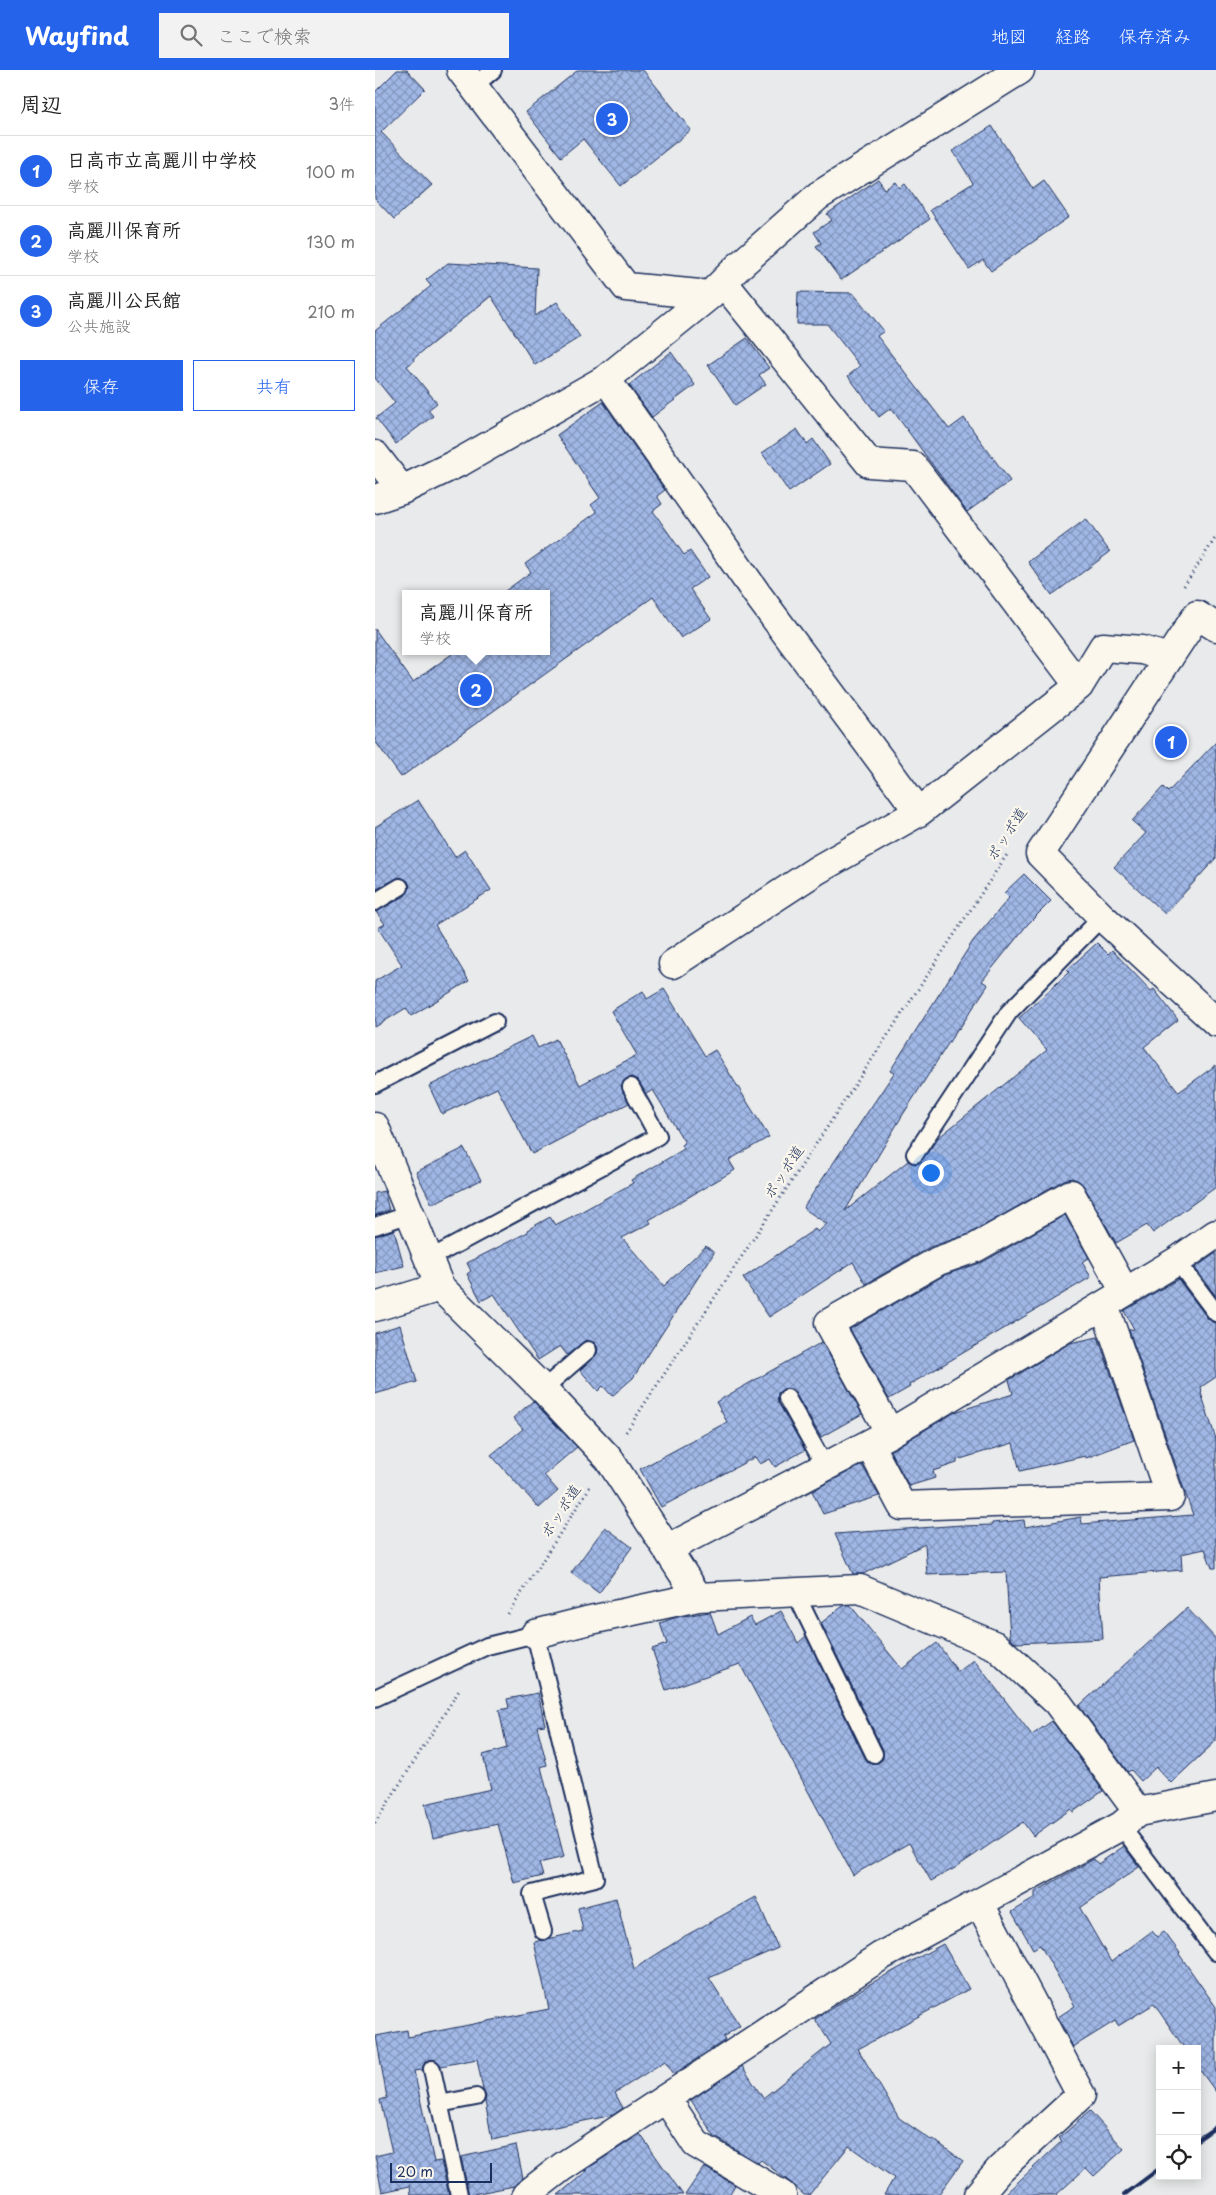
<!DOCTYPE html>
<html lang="ja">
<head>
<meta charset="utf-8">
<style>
  body { margin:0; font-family:"Playpen Sans","Klee One",sans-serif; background:#f2f2f2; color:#222 }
  .controls { position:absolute; right:15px; bottom:15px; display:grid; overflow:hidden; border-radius:0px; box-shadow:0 2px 12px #0003 }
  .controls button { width:45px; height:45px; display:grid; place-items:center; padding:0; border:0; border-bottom:1px solid #e0e0e0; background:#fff; color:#222; font:25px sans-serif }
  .scale { position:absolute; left:15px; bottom:12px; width:102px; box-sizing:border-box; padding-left:5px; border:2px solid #1b2f5e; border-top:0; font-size:14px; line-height:18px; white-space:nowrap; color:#1b2f5e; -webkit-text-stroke:4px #fbf7ec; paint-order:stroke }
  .you { position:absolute; left:555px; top:1102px; width:18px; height:18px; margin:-12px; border:4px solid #fff; border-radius:50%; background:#1a73e8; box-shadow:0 0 0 8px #1a73e833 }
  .badge { display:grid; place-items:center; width:32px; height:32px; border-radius:50%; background:#2563eb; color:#fff; font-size:16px; font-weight:700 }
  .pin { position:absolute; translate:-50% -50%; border:2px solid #fff; box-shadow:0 1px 5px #0006 }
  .popup { position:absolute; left:27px; top:520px; width:148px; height:65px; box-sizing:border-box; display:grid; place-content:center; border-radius:0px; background:#fff; filter:drop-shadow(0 1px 4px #0005); font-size:16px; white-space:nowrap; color:#767676 }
  .popup b { font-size:19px; color:#222 }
  .popup::after { content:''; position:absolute; left:50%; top:100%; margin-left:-10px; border:10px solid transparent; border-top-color:#fff }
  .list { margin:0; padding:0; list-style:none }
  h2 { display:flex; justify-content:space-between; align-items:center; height:65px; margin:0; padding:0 20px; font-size:21px }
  h2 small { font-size:16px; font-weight:400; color:#767676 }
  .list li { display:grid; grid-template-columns:32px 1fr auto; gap:15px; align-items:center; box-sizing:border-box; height:70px; padding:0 20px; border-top:1px solid #e0e0e0 }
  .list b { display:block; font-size:19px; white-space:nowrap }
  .list p { margin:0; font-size:16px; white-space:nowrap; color:#767676 }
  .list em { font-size:16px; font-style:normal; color:#767676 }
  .actions { display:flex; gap:10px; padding:15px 20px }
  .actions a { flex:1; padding:11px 0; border:1px solid #2563eb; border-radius:0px; text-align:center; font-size:18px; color:#2563eb }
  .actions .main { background:#2563eb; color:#fff }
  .icon { flex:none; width:28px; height:28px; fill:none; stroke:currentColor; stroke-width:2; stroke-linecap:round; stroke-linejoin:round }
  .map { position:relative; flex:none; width:841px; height:2125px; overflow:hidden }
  header { display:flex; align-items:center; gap:30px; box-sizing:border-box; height:70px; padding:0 25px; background:#2563eb; color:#fff }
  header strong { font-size:24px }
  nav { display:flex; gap:28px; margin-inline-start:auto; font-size:18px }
  .search { width:350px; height:45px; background:#f2f2f2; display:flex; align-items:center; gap:12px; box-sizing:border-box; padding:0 18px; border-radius:0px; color:#767676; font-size:19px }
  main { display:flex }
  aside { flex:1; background:#fff }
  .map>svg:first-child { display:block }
</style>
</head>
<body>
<header>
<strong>Wayfind</strong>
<div class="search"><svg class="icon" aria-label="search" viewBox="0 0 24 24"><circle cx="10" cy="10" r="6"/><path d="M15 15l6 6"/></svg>ここで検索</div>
<nav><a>地図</a><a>経路</a><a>保存済み</a></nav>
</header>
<main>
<aside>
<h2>周辺<small>3件</small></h2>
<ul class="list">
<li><span class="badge">1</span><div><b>日高市立高麗川中学校</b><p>学校</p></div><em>100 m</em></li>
<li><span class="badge">2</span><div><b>高麗川保育所</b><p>学校</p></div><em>130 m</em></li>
<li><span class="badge">3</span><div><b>高麗川公民館</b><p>公共施設</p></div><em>210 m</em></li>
</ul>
<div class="actions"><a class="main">保存</a><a>共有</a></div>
</aside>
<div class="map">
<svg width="841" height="2125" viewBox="0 0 841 2125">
  <defs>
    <pattern id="building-cross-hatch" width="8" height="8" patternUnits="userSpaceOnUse" patternTransform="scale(1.25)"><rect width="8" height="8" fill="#a1b8e6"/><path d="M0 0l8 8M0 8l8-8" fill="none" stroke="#8296be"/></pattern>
  </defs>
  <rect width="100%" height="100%" fill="#e9eaeb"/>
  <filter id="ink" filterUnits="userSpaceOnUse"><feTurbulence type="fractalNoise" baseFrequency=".02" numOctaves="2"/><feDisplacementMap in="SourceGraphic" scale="10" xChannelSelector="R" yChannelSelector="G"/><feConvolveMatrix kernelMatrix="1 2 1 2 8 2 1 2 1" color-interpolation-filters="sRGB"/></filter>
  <g filter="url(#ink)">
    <path fill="url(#building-cross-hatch)" stroke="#1b2f5e" d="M 22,0 L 32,0 L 50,19 L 6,62 L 57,115 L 19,149 L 0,129 L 0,22 Z
      M 203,0 L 268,0 L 316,60 L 246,116 L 208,69 L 186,87 L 151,42 Z
      M 617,56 L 658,119 L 669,111 L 694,147 L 616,201 L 608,190 L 594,199 L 555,140 L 598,113 L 578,81 Z
      M 503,109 L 510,119 L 521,112 L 525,118 L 530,114 L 555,149 L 466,210 L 441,176 L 446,173 L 439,162 L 457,150 L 452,144 Z
      M 73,193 L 162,198 L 160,246 L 182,232 L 205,267 L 160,295 L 116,226 L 38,289 L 39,291 L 32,296 L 62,333 L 53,340 L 58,346 L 21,374 L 1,348 L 20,333 L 0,308 L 0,261 L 56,216 L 51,210 Z
      M 423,222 L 478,223 L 509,261 L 502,266 L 574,359 L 589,348 L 635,411 L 592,442 L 516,338 L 504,347 L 473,306 L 485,296 L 452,254 L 422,254 Z
      M 372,268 L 394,298 L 384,305 L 391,314 L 360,335 L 333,295 Z
      M 296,282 L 320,315 L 277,347 L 254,315 Z
      M 228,332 L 290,420 L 282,426 L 287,434 L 278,441 L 309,485 L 315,481 L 333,507 L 315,519 L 336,549 L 306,568 L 278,527 L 26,707 L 0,671 L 0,559 L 38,612 L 81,581 L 171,581 L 171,524 L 126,524 L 156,502 L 150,494 L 222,442 L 216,435 L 225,428 L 182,365 Z
      M 422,359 L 432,374 L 438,369 L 455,394 L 414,422 L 387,383 Z
      M 711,449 L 735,482 L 677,525 L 653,492 Z
      M 841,672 L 841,788 L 790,844 L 739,797 L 771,763 L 757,751 L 788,717 L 793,722 Z
      M 43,730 L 80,787 L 90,780 L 116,820 L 60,855 L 94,911 L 36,946 L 31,938 L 0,957 L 0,911 L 27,895 L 3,858 L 10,854 L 1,842 L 30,826 L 35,817 L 33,811 L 24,807 L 0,820 L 0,757 Z
      M 649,804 L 676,831 L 652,855 L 607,911 L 613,915 L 584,959 L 583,958 L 527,1046 L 470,1141 L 533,1091 L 539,1094 L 545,1093 L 563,1068 L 672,980 L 644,948 L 694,902 L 692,900 L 722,873 L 733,884 L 737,880 L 776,921 L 779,919 L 803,950 L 769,977 L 804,1022 L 841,995 L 841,1117 L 778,1163 L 772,1155 L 741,1173 L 709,1116 L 704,1111 L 697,1108 L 689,1110 L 594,1164 L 555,1177 L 491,1214 L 478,1192 L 394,1247 L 368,1208 L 440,1159 L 443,1162 L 452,1154 L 428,1138 L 519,1003 L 515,1001 L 598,871 L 634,828 L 629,823 Z
      M 289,919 L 330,986 L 340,980 L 394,1067 L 354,1090 L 360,1100 L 274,1150 L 276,1153 L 247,1168 L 289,1216 L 331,1176 L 339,1183 L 258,1308 L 237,1326 L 228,1316 L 223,1321 L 205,1300 L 222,1284 L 223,1279 L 220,1273 L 211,1270 L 192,1285 L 185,1276 L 163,1290 L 119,1224 L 106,1231 L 92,1204 L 96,1201 L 92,1193 L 153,1162 L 152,1160 L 175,1147 L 180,1155 L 202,1144 L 258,1113 L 256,1110 L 309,1079 L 307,1075 L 310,1073 L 278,1020 L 271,1024 L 264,1012 L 257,1007 L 251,1009 L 246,1016 L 254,1033 L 157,1084 L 122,1018 L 67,1044 L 54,1016 L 157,966 L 163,978 L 181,969 L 205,1015 L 262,985 L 236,941 L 268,921 L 272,929 Z
      M 89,1078 L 106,1110 L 57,1134 L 41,1102 Z
      M 9,1121 L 14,1140 L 0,1145 L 0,1123 Z
      M 690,1145 L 714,1188 L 707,1192 L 716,1207 L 534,1315 L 535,1317 L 514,1329 L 475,1259 L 570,1205 L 608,1192 Z
      M 19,1160 L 29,1196 L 0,1203 L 0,1166 Z
      M 841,1183 L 841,1226 L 820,1198 Z
      M 803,1209 L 833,1249 L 841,1253 L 841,1307 L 826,1317 L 827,1322 L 826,1323 L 841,1369 L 841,1498 L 837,1498 L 830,1479 L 806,1484 L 807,1500 L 724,1507 L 728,1569 L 641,1573 L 635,1567 L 631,1502 L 552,1505 L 550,1474 L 488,1504 L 478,1504 L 460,1464 L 587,1455 L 587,1456 L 617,1455 L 617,1453 L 649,1450 L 650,1457 L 706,1447 L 707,1454 L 818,1445 L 754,1260 L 759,1259 L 749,1241 Z
      M 25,1255 L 42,1312 L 0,1324 L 0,1263 Z
      M 723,1267 L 759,1370 L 711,1388 L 710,1386 L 645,1401 L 638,1373 L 582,1390 L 582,1393 L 558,1401 L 560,1408 L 534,1416 L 515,1381 L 580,1342 L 638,1324 L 634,1310 L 695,1273 Z
      M 447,1272 L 487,1344 L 446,1367 L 420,1323 L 417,1319 L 408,1319 L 403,1323 L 403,1332 L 430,1380 L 400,1397 L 395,1389 L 385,1394 L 380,1387 L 286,1437 L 265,1399 L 352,1352 L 341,1332 Z
      M 158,1331 L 202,1377 L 169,1405 L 183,1421 L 164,1438 L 116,1385 L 148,1359 L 138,1348 Z
      M 487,1395 L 504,1426 L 448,1444 L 437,1421 Z
      M 230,1457 L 257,1477 L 224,1523 L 196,1503 Z
      M 475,1535 L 527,1599 L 562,1573 L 583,1602 L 599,1590 L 657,1665 L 677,1651 L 728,1721 L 698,1742 L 696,1739 L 658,1766 L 648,1752 L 580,1798 L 556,1811 L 534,1773 L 478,1805 L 365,1594 L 291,1620 L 277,1579 L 292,1574 L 285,1553 L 302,1547 L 335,1542 L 343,1564 L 375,1547 L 380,1555 L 406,1541 L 423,1573 L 431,1566 L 490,1688 L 494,1693 L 503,1693 L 508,1689 L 508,1680 L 446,1553 L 468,1536 Z
      M 812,1538 L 841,1569 L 841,1671 L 796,1713 L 781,1697 L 766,1711 L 756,1700 L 753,1702 L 704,1636 Z
      M 163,1623 L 170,1655 L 162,1656 L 172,1695 L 166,1697 L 189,1787 L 164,1793 L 168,1806 L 139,1813 L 123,1754 L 58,1768 L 50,1734 L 116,1719 L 108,1685 L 132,1678 L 124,1640 L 134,1638 L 132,1629 Z
      M 749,1776 L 764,1797 L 705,1838 L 736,1892 L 777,1861 L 782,1867 L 789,1862 L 805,1883 L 804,1884 L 841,1937 L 841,2022 L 822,1996 L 822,1979 L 810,1979 L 779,1934 L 743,1956 L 740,1951 L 698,1977 L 683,1947 L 700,1936 L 665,1875 L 658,1879 L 637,1842 L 660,1828 L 660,1822 L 719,1789 L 723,1794 Z
      M 381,1827 L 403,1878 L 334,1908 L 365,1956 L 348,1967 L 350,1970 L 299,2004 L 290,1991 L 240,2023 L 248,2038 L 238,2045 L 117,2070 L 110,2031 L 111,2026 L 108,2020 L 102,1989 L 66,1996 L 61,1990 L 54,1989 L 50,1992 L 47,2000 L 39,2001 L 59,2092 L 66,2091 L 74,2125 L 36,2125 L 35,2116 L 7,2122 L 0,2086 L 17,2082 L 5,2030 L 12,2028 L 1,1966 L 32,1960 L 33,1967 L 174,1939 L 159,1872 L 208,1861 L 203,1838 L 241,1828 L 259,1899 L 310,1866 Z
      M 568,1874 L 594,1919 L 483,1979 L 524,2048 L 556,2070 L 558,2069 L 588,2091 L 563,2125 L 509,2125 L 519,2108 L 474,2076 L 434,2125 L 429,2125 L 415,2112 L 386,2090 L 383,2093 L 339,2066 L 316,2030 L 367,1996 L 388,2028 L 456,1974 L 440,1949 L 493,1915 Z
      M 715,2041 L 749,2079 L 719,2106 L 711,2098 L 681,2125 L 629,2125 L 687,2071 L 684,2068 Z
      M 265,2064 L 308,2125 L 183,2125 L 213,2100 L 209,2101 Z
      M 141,2075 L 148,2108 L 139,2116 L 94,2125 L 86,2087 Z
      M 329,2097 L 360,2115 L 354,2125 L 310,2125 Z"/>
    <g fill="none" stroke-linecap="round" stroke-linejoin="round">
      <g stroke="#1b2f5e" stroke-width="20">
        <path id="lane" d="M 99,16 L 118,0
          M 0,832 L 25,817
          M 0,1014 L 120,952
          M 540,1084 L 634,942 L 727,847
          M 0,1156 L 35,1144
          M 54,1189 L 283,1066 L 256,1017
          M 802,1191 L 841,1243
          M 168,1319 L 213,1280
          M 412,1328 L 450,1396
          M 420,1522 L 499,1684
          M 0,1628 L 112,1576 L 160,1564 L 220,1808 L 157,1824 L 168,1861
          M 746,1756 L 841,1882
          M 57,1999 L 84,2125
          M 64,2034 L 101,2027"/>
      </g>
      <g stroke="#1b2f5e" stroke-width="31">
        <path id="street" d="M 86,0 L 251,217 L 335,225
          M 348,212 L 494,393 L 538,396 L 704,616
          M 231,309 L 382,524 L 544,742
          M 0,385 L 27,420
          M 0,429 L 27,420 L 87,391 L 231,309 L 335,225 L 363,197 L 443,126 L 645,0
          M 841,557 L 822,545 L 665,784 L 727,847 L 841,952
          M 298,894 L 442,800 L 544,742 L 704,616 L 728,577 L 767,580 L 794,588
          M 0,1057 L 65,1217 L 168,1319 L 234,1389 L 323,1527
          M 0,1237 L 65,1217
          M 515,1363 L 454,1253 L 563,1191 L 600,1178 L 696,1124 L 750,1222
          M 494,1374 L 527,1436 L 795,1427 L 729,1235
          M 292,1479 L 515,1363 L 802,1191 L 841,1164
          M 160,1564 L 211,1551 L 323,1527 L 485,1519 L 621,1576 L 682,1632 L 763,1742
          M 291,2028 L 321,2074 L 407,2125
          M 151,2125 L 187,2097 L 506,1886 L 746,1756 L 763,1742 L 841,1727
          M 603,2125 L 625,2099 L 706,2025 L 605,1834"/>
      </g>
      <path stroke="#1b2f5e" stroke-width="3" stroke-dasharray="1 4" stroke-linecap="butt" d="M 809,516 L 841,467
        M 251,1362 L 633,783
        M 133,1544 L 215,1417
        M 0,1753 L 85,1619"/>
      <use href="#lane" stroke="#fbf7ec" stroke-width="16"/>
      <use href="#street" stroke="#fbf7ec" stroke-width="28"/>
      <path stroke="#1b2f5e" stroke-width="4" d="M 822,2070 L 841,2057
        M 749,2125 L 785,2098"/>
    </g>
  </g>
  <g text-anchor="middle" stroke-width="4.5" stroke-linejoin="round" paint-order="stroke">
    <g font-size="15" fill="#1b2f5e" stroke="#fbf7ec">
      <text transform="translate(632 764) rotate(-57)" y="5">ポッポ道</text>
      <text transform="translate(409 1102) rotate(-57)" y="5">ポッポ道</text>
      <text transform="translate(186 1441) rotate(-57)" y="5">ポッポ道</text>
    </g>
  </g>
</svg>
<div class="controls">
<button>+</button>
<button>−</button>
<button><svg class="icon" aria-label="locate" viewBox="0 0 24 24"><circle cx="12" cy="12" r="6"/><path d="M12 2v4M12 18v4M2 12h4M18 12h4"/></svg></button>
</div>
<div class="scale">20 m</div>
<div class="you"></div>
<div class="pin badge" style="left:796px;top:672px">1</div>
<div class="pin badge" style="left:101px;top:620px">2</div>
<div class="popup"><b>高麗川保育所</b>学校</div>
<div class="pin badge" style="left:237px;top:49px">3</div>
</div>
</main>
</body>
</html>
